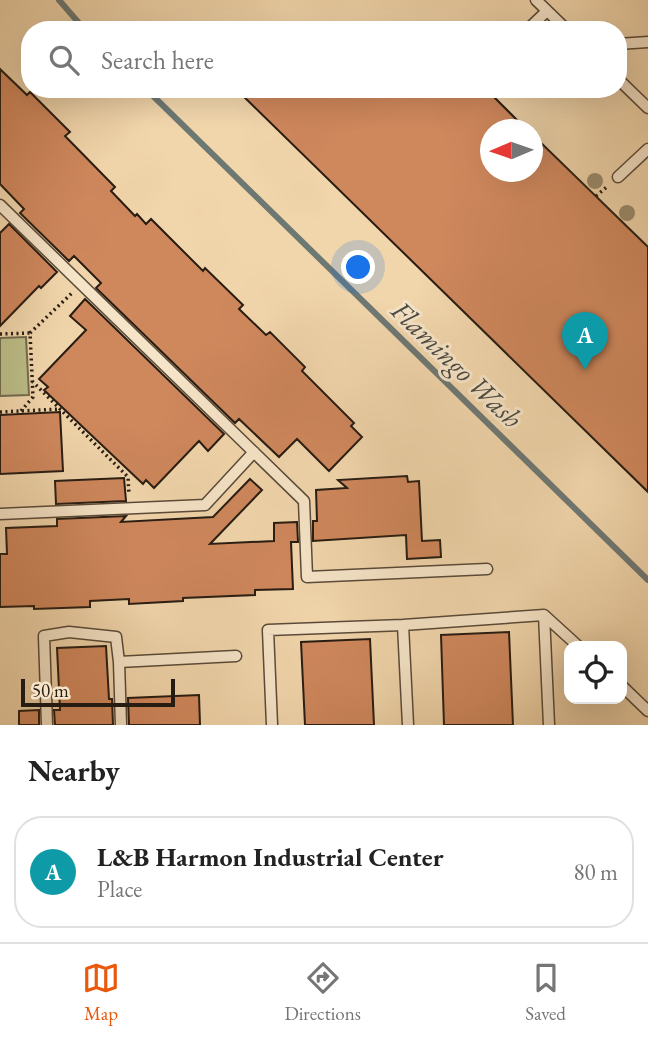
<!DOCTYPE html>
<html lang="en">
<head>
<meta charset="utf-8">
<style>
  body { margin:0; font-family:"EB Garamond",serif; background:#f6f6f6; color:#222 }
  .controls { position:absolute; right:21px; bottom:21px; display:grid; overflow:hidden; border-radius:14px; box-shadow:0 7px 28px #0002 }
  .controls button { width:63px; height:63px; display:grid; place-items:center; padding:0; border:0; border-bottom:2px solid #e0e0e0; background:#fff; color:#222; font:35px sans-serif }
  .compass { position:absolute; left:480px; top:119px; width:63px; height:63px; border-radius:50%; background:#fff; box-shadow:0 7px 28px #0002; rotate:268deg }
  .scale { position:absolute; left:21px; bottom:18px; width:154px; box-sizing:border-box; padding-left:7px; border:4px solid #271c12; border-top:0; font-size:19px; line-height:24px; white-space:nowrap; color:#271c12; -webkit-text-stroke:5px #f6e4c8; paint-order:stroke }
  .you { position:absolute; left:359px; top:268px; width:24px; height:24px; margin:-18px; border:5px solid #fff; border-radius:50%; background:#1a73e8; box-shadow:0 0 0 10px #1a73e833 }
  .badge { display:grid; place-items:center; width:46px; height:46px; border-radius:50%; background:#ea580c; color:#fff; font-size:23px; font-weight:700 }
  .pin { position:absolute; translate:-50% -58px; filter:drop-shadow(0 2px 4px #0008) }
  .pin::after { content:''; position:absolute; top:37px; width:24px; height:21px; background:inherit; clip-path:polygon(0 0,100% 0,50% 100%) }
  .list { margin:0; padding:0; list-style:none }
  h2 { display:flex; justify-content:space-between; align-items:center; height:91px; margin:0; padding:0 28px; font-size:30px }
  h2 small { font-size:23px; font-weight:400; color:#767676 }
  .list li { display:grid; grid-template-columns:46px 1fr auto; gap:21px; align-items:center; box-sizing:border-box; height:112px; margin:0 14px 14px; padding:0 14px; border:2px solid #e0e0e0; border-radius:28px }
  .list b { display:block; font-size:26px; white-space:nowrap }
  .list p { margin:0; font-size:23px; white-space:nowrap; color:#767676 }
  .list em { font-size:23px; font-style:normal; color:#767676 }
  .icon { flex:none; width:38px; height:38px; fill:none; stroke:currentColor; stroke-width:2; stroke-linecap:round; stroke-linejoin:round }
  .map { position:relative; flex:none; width:648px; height:725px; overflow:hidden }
  .search { position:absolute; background:#fff; box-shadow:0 7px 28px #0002; left:21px; right:21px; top:21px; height:77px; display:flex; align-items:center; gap:18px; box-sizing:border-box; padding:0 24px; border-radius:28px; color:#767676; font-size:26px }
  .sheet { height:217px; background:#fff }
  nav { display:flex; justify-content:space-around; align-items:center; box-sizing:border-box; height:98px; border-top:2px solid #e0e0e0; background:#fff; font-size:19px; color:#767676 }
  nav a { display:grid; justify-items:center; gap:4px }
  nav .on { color:#ea580c }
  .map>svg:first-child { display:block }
</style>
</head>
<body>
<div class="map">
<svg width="648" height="725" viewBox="0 0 648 725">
  <rect width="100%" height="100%" fill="#f1d5ab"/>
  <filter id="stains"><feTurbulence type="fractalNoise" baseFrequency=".00286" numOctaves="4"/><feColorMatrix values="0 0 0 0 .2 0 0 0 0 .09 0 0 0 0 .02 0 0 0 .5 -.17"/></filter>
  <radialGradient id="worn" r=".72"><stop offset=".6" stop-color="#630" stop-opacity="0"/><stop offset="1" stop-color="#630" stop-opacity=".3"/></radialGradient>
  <path fill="#bbbd88" stroke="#716c4d" stroke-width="2" d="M 26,337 L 29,395 L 0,396 L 0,338 Z"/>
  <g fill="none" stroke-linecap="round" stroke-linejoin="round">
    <path stroke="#6e7873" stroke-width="6" d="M 59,0 L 85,30
      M 146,89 L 648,580"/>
  </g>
  <path fill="#cf875c" stroke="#271c12" stroke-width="2" d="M 0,69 L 27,95 L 30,92 L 70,132 L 65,136 L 115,187 L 111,191 L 135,216 L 137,214 L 146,224 L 151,219 L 203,271 L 205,268 L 243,305 L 239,309 L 266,335 L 270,332 L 305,367 L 302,371 L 354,423 L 351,426 L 362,437 L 329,471 L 297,439 L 279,457 L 239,419 L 235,423 L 96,288 L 101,283 L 74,256 L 69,261 L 20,213 L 24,209 L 0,184 Z
    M 236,89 L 486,89 L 527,130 L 491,130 L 491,172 L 533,172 L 533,135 L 648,247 L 648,492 Z
    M 9,224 L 57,272 L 41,288 L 39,286 L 0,326 L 0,233 Z
    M 85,299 L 224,434 L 208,451 L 199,441 L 154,488 L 146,480 L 143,484 L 87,431 L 44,390 L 48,387 L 39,379 L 86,330 L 70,316 Z
    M 60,412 L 63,471 L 0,474 L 0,415 Z
    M 407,476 L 408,482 L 419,481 L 422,541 L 440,540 L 441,557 L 407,559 L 406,535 L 313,541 L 313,521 L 317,521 L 316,490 L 347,488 L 338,480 Z
    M 124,478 L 126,501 L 56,504 L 55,481 Z
    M 250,479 L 262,490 L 210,544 L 274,541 L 274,523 L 297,522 L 298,542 L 291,542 L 293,589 L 255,590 L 255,595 L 183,598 L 183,601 L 129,604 L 129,599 L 90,601 L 90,607 L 34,609 L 34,606 L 0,607 L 0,554 L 7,554 L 6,528 L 57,526 L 57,519 L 126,516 L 121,522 L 213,517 Z
    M 509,632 L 513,725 L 444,725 L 441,635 Z
    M 370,639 L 374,725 L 305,725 L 301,642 Z
    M 106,646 L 109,699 L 112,699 L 113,725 L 55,725 L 54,710 L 60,710 L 57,648 Z
    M 199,695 L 200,725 L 129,725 L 128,698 Z
    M 39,710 L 39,725 L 19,725 L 19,711 Z"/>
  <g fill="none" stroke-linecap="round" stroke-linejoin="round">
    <g stroke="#5a4a38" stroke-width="13">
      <path id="lane" d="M 536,0 L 567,30
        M 527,30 L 547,11
        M 618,44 L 648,42
        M 618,79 L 648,108
        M 618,177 L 648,149
        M 0,205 L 304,501 L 307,577 L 487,569
        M 0,514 L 205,505 L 254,452
        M 544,615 L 578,646
        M 403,625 L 408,725
        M 622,686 L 648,711
        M 47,725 L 44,636 L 69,632 L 116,637 L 119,662
        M 121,725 L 119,662 L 236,656
        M 272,725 L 268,630 L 403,625 L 544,615 L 549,725"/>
    </g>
    <path stroke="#271c12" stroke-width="3.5" stroke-dasharray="2 3.5" stroke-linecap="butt" d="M 596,196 L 608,186
      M 0,334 L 30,333
      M 32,381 L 128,477 L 129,495
      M 21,411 L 33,397 L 30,333 L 72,293
      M 0,412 L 61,409"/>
    <use href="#lane" stroke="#f6e4c8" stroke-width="10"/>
  </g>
  <g fill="#9a8a6a">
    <circle cx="595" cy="181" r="8"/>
    <circle cx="627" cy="213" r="8"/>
  </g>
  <g text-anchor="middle" stroke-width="6" stroke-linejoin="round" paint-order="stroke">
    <g font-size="28" font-style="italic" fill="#4b4a42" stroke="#f6e4c8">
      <text transform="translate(457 364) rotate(44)" y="10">Flamingo Wash</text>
    </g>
  </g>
  <rect width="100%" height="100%" filter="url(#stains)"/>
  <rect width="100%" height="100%" fill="url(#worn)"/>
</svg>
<div class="controls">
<button><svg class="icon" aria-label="locate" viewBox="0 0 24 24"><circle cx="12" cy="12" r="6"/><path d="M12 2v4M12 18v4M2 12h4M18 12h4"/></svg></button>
</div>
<svg class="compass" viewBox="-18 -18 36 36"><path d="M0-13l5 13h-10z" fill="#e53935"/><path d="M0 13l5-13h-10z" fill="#767676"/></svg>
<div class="scale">50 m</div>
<div class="you"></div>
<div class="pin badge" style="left:585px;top:370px;background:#0f9aa8">A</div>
<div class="search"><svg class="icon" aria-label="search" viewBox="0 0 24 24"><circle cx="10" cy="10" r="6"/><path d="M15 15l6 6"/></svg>Search here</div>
</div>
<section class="sheet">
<h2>Nearby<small></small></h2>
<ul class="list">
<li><span class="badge" style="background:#0f9aa8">A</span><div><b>L&amp;B Harmon Industrial Center</b><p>Place</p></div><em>80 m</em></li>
</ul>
</section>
<nav>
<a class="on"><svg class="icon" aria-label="map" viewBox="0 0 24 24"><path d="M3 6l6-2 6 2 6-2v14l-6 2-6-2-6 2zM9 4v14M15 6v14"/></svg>Map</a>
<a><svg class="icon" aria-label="directions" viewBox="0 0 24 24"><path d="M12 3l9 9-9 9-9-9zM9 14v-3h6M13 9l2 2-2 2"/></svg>Directions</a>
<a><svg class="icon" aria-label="saved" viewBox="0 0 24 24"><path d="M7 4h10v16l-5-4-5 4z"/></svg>Saved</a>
</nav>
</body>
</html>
